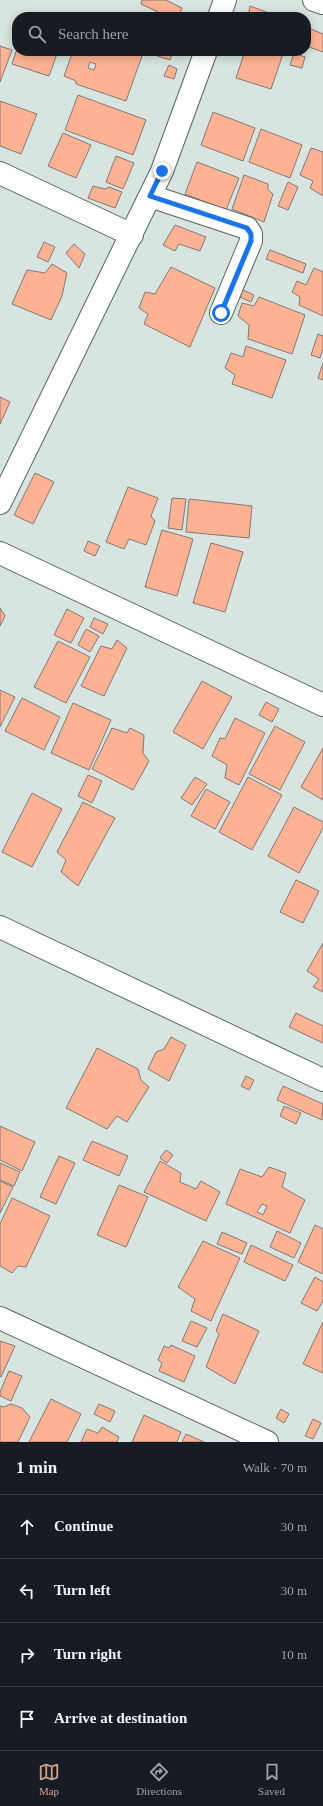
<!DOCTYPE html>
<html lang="en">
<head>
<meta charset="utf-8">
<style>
  body { margin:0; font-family:"Times New Roman",serif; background:#242831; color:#f1f3f6 }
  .stop { position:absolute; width:12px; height:12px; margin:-9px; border:3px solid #1a73e8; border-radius:50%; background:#fff }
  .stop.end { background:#1a73e8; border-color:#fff; box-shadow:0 1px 4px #0008 }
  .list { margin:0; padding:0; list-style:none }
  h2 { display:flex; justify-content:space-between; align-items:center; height:52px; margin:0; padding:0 16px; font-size:17px }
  h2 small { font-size:13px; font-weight:400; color:#9ea1a6 }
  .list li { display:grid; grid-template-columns:26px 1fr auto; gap:12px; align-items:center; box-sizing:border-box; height:64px; padding:0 16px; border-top:1px solid #363941 }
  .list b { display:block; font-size:15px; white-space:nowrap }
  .list em { font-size:13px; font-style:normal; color:#9ea1a6 }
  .icon { flex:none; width:22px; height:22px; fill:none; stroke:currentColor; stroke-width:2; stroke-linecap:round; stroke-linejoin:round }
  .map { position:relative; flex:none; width:323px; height:1442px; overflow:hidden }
  .search { position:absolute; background:#171b24; box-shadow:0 2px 10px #0003; left:12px; right:12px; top:12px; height:44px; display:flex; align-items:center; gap:10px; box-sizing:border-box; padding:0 14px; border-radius:16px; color:#9ea1a6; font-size:15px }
  .sheet { height:308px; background:#171b24 }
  nav { display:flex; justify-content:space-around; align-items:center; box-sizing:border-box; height:56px; border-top:1px solid #363941; background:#171b24; font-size:11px; color:#9ea1a6 }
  nav a { display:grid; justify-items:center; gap:2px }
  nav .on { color:#cea38a }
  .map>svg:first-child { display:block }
</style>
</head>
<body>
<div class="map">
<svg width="323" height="1442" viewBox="0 0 323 1442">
  <rect width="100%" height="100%" fill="#d7e4e0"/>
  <path fill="#fdb393" stroke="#847874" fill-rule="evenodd" d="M 142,0 L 166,0 L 182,8 L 178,17 L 169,17 L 141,4 Z
    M 250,6 L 279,17 L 248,17 Z
    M 306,27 L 323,34 L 323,52 L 306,46 Z
    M 0,46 L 12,50 L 0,82 Z
    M 17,49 L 17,51 L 58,51 L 49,76 L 12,64 Z
    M 73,51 L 128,51 L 142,56 L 126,101 L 76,84 L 76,81 L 64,76 ZM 90,62 L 96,64 L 94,70 L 88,68 Z
    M 159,51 L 173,51 L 170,60 L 157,56 Z
    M 245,51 L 284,51 L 271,89 L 236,78 Z
    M 294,53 L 305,57 L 302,68 L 290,65 Z
    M 169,65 L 177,69 L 174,79 L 164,76 Z
    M 78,95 L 146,120 L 133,155 L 65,130 Z
    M 0,101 L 37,114 L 21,154 L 0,146 Z
    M 213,112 L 255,128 L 243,161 L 201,145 Z
    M 261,129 L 302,145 L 290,178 L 249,162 Z
    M 63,133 L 91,145 L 76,178 L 48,166 Z
    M 311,148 L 323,152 L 323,196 L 310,188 L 313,181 L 300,175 Z
    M 116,156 L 134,163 L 123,189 L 106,182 Z
    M 197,162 L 239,178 L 226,210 L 185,194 Z
    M 244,175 L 268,184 L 268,190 L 273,194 L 264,222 L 232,209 Z
    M 288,182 L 298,187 L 288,210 L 278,206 Z
    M 93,186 L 105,189 L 109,187 L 122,192 L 115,208 L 88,198 Z
    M 175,225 L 206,237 L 200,251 L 179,244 L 175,251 L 163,245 Z
    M 44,242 L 55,247 L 48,262 L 37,257 Z
    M 74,244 L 85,254 L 79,268 L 66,253 Z
    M 270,250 L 306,264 L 303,273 L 266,259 Z
    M 52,264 L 67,273 L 62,296 L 51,320 L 12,304 L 27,270 L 45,273 Z
    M 171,267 L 215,288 L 190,347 L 144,324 L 148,314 L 139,308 L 145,292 L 155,294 Z
    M 314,268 L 323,272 L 323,316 L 299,305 L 300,297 L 292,292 L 297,281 L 306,285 Z
    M 243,290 L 254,295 L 251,302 L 240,297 Z
    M 259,297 L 305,315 L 292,354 L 248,339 L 249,325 L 238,316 L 242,303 L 254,306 Z
    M 318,334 L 323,336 L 323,349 L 320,358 L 311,355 Z
    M 246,346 L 286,360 L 272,398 L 232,384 L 235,375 L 225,368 L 231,353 L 243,357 Z
    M 323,363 L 323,380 L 318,378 Z
    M 0,397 L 10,402 L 0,424 Z
    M 35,473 L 54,482 L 33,524 L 14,515 Z
    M 128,487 L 158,498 L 151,516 L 155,521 L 146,545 L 129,539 L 124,549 L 106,542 Z
    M 172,498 L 186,499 L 182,530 L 168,528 Z
    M 189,499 L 252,506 L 249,538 L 186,532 Z
    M 162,530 L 193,539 L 177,596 L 145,587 Z
    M 88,541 L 100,546 L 95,556 L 84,551 Z
    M 211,543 L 243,552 L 225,612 L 193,603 Z
    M 0,608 L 5,616 L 0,626 Z
    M 67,609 L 84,618 L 71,643 L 54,635 Z
    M 94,618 L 108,624 L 103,634 L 90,627 Z
    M 86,629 L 99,636 L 90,652 L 78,645 Z
    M 117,640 L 127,648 L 104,696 L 81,686 L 101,646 L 112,649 Z
    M 58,641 L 90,657 L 66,703 L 34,687 Z
    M 202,681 L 232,697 L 203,749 L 173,732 Z
    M 0,690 L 15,697 L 0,727 Z
    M 22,698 L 60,717 L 44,750 L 5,731 Z
    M 266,702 L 279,709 L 272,722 L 259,715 Z
    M 73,703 L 111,720 L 89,770 L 51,753 Z
    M 235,718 L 265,733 L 239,785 L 225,778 L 227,765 L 212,756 L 220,738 L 225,739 Z
    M 275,726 L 305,742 L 280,790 L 249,774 Z
    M 112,728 L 127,733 L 130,728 L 144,735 L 143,753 L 149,761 L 133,790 L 92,769 Z
    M 323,748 L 323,800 L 301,787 Z
    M 88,775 L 102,781 L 92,803 L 78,796 Z
    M 195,777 L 207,784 L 192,805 L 181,798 Z
    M 248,777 L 282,795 L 252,850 L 219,832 Z
    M 206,789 L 230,802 L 215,829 L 191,816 Z
    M 32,793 L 62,809 L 32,867 L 2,852 Z
    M 83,802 L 115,818 L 78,886 L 61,872 L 66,860 L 57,852 Z
    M 294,807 L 323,822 L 323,828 L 299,873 L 268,856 Z
    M 296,880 L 319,891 L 303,923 L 280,912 Z
    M 323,943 L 323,992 L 313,987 L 319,979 L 307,971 Z
    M 296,1013 L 323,1026 L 323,1043 L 289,1027 Z
    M 171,1037 L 186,1045 L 169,1081 L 148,1069 L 156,1052 L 164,1049 Z
    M 97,1048 L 138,1069 L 141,1080 L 149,1087 L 127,1122 L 117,1116 L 107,1129 L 66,1108 Z
    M 246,1076 L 254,1080 L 249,1090 L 241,1086 Z
    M 283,1086 L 323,1104 L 322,1120 L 277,1100 Z
    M 284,1106 L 301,1113 L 296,1124 L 280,1116 Z
    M 0,1126 L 35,1142 L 22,1171 L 0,1160 Z
    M 92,1141 L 128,1156 L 119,1176 L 83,1160 Z
    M 166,1150 L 173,1155 L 167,1163 L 160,1158 Z
    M 59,1156 L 75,1163 L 56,1204 L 40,1197 Z
    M 160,1161 L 181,1173 L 180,1182 L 196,1189 L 201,1181 L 220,1192 L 206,1221 L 144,1192 Z
    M 0,1163 L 20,1172 L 14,1186 L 0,1180 Z
    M 269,1167 L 286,1173 L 282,1187 L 305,1200 L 290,1233 L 226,1204 L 240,1169 L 262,1177 ZM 262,1204 L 267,1206 L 263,1215 L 257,1212 Z
    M 0,1181 L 13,1187 L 0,1213 Z
    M 119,1185 L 148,1197 L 126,1247 L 97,1235 Z
    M 12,1198 L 50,1216 L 26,1267 L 18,1266 L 12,1273 L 0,1266 L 0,1224 Z
    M 315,1225 L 323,1229 L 323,1274 L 298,1262 Z
    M 277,1231 L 301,1243 L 294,1258 L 270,1247 Z
    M 222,1232 L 247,1243 L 242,1254 L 217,1244 Z
    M 203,1241 L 240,1258 L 211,1321 L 191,1311 L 195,1299 L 178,1287 Z
    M 251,1245 L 293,1265 L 285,1281 L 244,1262 Z
    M 315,1277 L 323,1282 L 323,1301 L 317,1311 L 301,1303 Z
    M 223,1314 L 259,1331 L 235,1384 L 206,1367 L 219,1334 L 216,1331 Z
    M 191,1321 L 207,1328 L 197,1347 L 182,1341 Z
    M 323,1322 L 323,1373 L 303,1364 Z
    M 0,1341 L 15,1346 L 1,1377 L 0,1376 Z
    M 171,1345 L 195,1356 L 184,1382 L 159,1371 L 162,1363 L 158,1360 L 164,1346 L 169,1348 Z
    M 9,1371 L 22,1376 L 11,1401 L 0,1396 L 0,1392 Z
    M 51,1399 L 81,1414 L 67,1442 L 29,1442 Z
    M 11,1404 L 22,1408 L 30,1417 L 18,1442 L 0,1442 L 0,1406 L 4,1407 Z
    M 99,1404 L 115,1411 L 110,1422 L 94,1414 Z
    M 281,1409 L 289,1414 L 284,1423 L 276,1418 Z
    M 144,1415 L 181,1432 L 177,1442 L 132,1442 Z
    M 313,1419 L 321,1423 L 313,1439 L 305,1436 Z
    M 102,1427 L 119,1437 L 117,1442 L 81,1442 L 87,1429 L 98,1433 Z
    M 186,1434 L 204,1442 L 182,1442 Z"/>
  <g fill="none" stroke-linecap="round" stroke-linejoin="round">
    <g stroke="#586460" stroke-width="24">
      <path id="minor" d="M 314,0 L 323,3
        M 219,17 L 225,0
        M 0,173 L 132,235
        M 150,196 L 247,228 L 251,234 L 251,241 L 221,313
        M 0,503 L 162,171 L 206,51
        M 0,553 L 323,705
        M 0,927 L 323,1080
        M 0,1318 L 267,1442"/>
    </g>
    <use href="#minor" stroke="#fff" stroke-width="22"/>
  </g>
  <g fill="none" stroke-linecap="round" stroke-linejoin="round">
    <path stroke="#1a73e8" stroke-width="5" d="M 162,171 L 150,196 L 247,228 L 251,234 L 251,241 L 221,313"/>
  </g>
</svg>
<div class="stop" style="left:221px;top:313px"></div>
<div class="stop end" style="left:162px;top:171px"></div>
<div class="search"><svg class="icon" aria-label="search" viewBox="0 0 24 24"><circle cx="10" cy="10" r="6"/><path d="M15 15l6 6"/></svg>Search here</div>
</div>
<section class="sheet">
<h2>1 min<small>Walk · 70 m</small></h2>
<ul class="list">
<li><svg class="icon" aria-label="ahead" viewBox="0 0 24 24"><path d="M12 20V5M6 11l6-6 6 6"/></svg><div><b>Continue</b></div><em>30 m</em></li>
<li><svg class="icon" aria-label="left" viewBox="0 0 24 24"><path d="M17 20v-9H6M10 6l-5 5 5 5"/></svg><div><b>Turn left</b></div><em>30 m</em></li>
<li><svg class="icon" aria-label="right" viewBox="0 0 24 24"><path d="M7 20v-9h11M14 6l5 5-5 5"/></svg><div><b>Turn right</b></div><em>10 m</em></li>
<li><svg class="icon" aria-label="arrive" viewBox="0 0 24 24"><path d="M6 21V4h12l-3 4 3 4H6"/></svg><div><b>Arrive at destination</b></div></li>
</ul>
</section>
<nav>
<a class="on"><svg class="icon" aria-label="map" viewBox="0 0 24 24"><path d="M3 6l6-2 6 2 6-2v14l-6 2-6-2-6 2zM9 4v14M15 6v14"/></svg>Map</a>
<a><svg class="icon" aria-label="directions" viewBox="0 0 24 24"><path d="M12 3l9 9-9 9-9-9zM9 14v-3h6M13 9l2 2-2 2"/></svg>Directions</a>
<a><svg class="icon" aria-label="saved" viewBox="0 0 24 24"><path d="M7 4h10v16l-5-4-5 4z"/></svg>Saved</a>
</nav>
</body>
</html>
